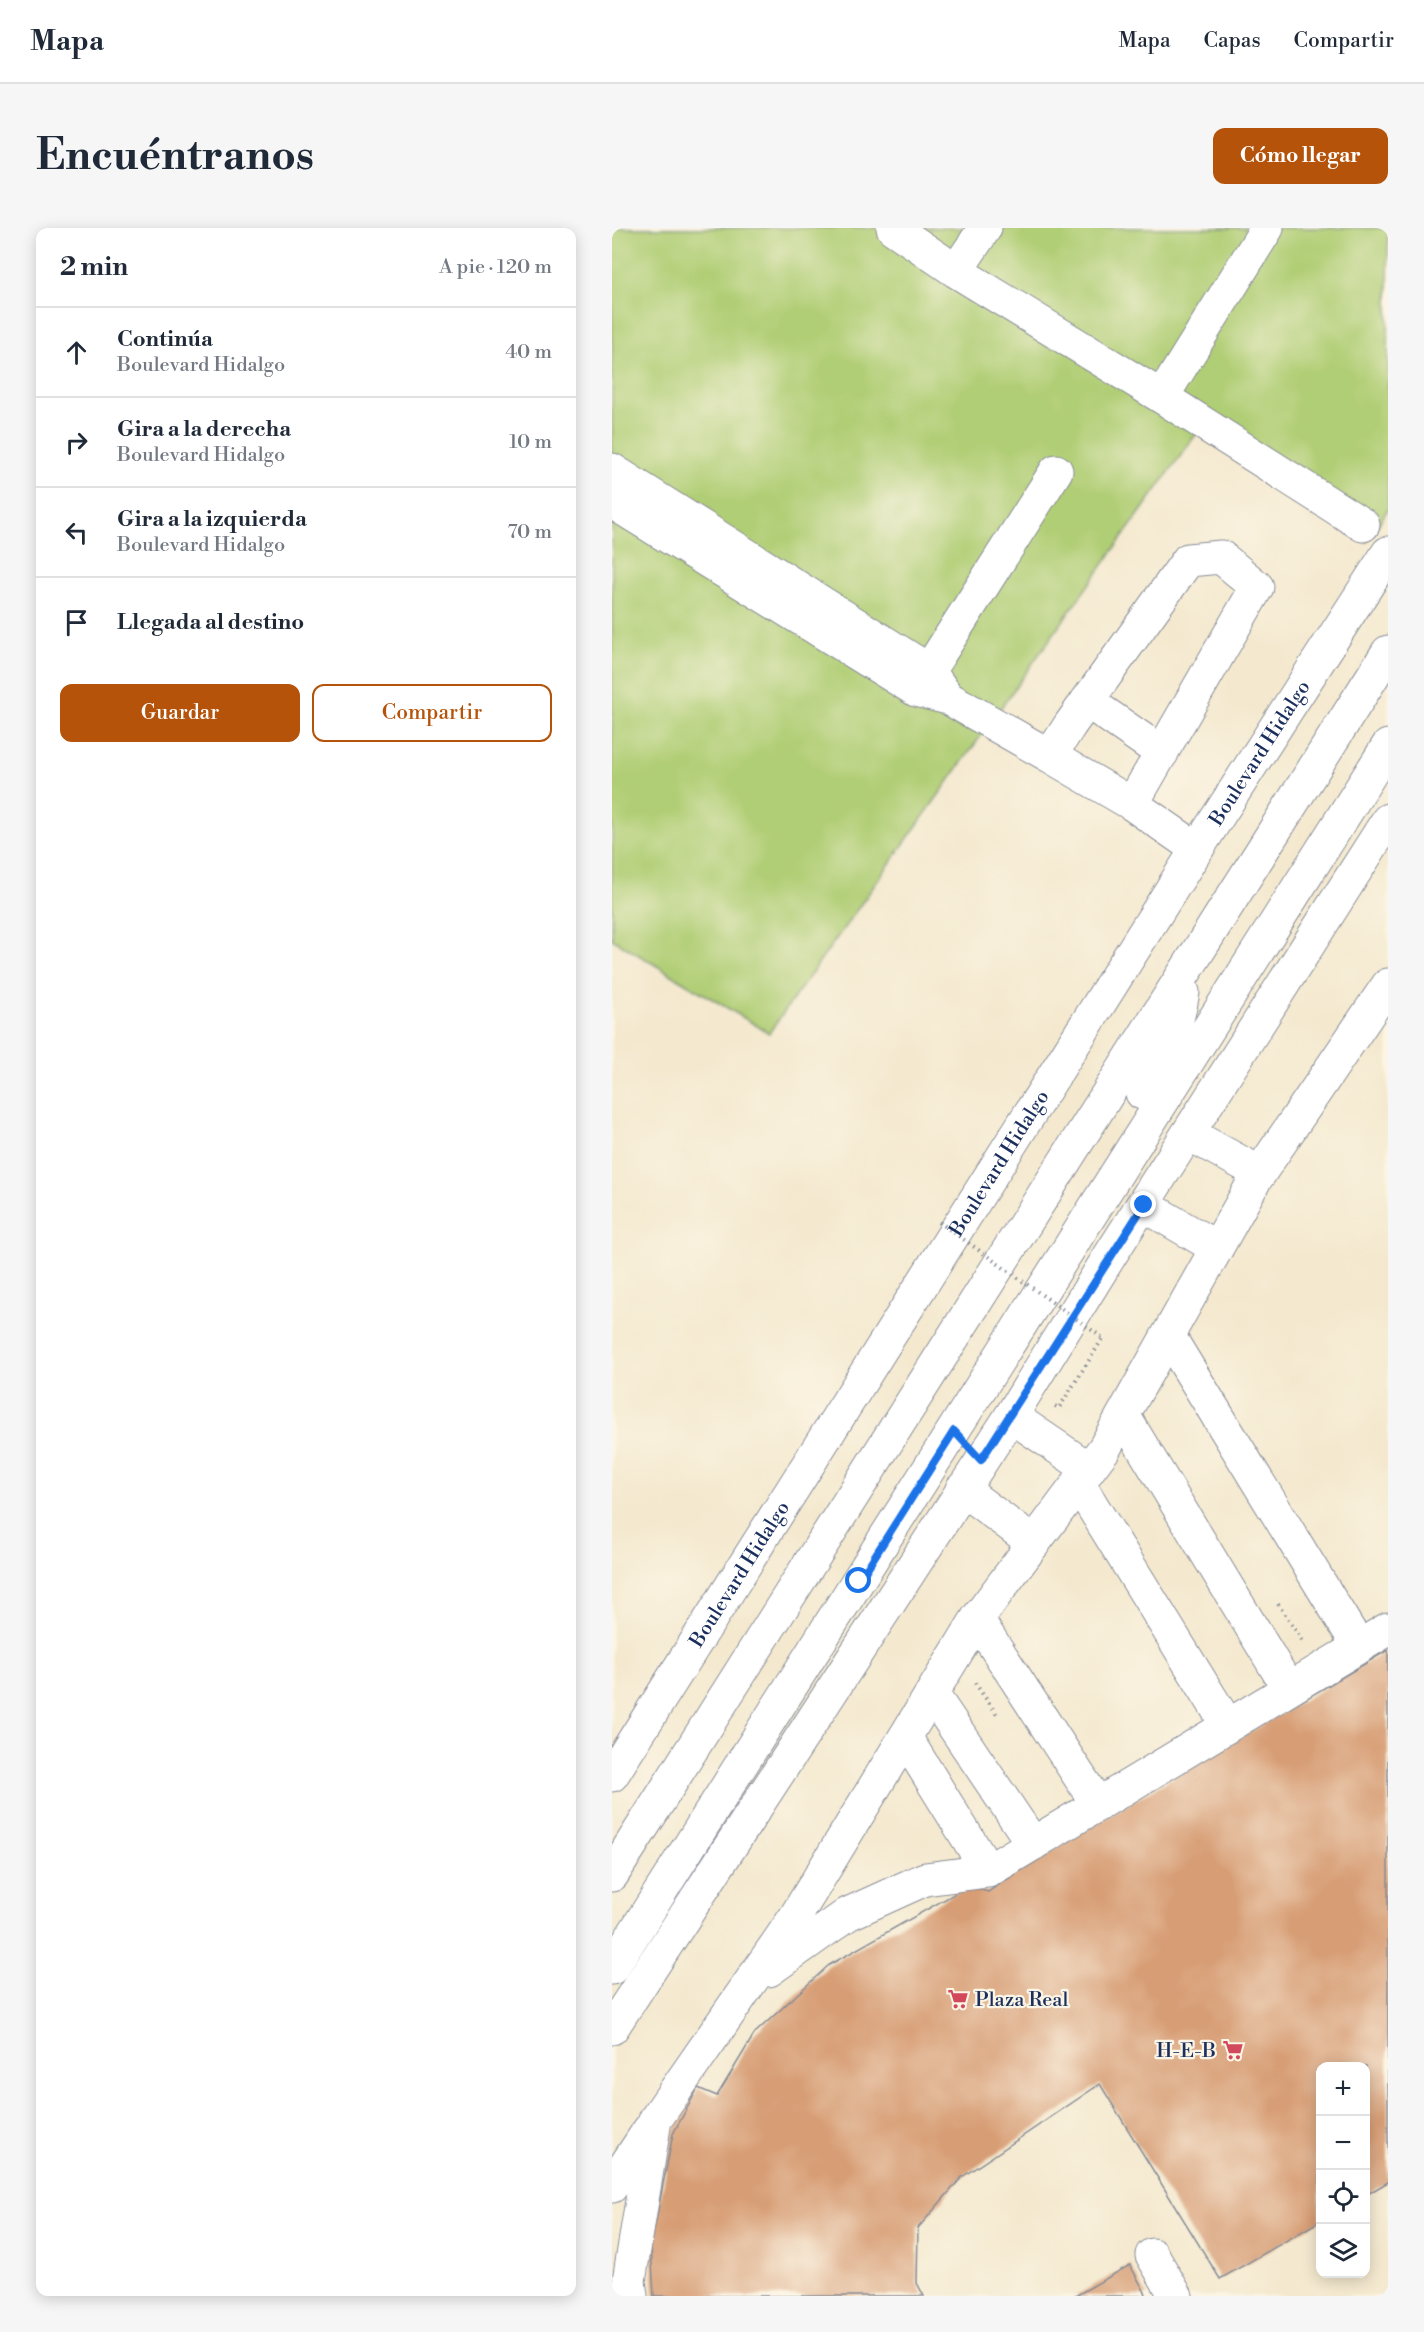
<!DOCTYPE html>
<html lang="es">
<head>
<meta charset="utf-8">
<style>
  body { margin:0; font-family:"Libre Bodoni",serif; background:#f6f6f7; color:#1f2937 }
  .controls { position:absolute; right:18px; bottom:18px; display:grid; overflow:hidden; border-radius:12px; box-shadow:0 3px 15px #0003 }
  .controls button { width:54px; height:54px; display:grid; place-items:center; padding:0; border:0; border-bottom:2px solid #e0e1e3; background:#fff; color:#1f2937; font:30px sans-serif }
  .stop { position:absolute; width:18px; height:18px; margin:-14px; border:4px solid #1a73e8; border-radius:50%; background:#fff }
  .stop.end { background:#1a73e8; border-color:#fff; box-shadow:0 2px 6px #0008 }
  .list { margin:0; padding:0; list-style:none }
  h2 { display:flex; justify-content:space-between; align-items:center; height:78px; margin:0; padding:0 24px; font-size:26px }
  h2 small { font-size:20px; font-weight:400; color:#747a83 }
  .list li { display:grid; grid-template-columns:39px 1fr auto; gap:18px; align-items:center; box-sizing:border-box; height:90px; padding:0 24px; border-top:2px solid #e0e1e3 }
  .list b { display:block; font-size:22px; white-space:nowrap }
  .list p { margin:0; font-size:20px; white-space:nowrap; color:#747a83 }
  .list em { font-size:20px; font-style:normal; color:#747a83 }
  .actions { display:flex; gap:12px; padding:18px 24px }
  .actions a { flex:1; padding:14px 0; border:2px solid #b45309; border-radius:12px; text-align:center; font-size:21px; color:#b45309 }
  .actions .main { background:#b45309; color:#fff }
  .icon { flex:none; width:33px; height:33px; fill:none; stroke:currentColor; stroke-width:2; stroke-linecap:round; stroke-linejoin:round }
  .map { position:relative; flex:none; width:776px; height:2068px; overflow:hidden; border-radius:12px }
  header { display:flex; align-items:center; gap:36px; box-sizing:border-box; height:84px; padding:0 30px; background:#fff; border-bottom:2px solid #e0e1e3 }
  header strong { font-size:28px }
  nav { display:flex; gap:33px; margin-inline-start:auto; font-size:21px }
  .intro { display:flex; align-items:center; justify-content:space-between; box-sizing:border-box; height:144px; padding:0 36px }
  h1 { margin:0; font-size:42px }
  .button { padding:15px 27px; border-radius:12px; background:#b45309; color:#fff; font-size:21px; font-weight:700 }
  main { display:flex; gap:36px; padding:0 36px }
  aside { flex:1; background:#fff; border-radius:12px; box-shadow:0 3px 15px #0003 }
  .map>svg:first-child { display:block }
</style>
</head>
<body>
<header>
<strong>Mapa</strong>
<nav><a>Mapa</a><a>Capas</a><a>Compartir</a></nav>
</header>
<div class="intro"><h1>Encuéntranos</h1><a class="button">Cómo llegar</a></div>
<main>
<aside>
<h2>2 min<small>A pie · 120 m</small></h2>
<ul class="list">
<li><svg class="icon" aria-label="ahead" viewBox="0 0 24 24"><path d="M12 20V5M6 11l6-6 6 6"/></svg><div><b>Continúa</b><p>Boulevard Hidalgo</p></div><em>40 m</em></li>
<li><svg class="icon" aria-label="right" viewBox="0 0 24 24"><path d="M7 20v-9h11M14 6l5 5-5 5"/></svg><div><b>Gira a la derecha</b><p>Boulevard Hidalgo</p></div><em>10 m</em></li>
<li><svg class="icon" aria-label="left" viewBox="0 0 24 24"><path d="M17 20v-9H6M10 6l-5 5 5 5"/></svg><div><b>Gira a la izquierda</b><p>Boulevard Hidalgo</p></div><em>70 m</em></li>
<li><svg class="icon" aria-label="arrive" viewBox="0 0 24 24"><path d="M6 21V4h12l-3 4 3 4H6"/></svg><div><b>Llegada al destino</b></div></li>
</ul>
<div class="actions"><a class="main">Guardar</a><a>Compartir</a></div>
</aside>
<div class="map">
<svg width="776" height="2068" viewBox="0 0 776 2068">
  <rect width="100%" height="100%" fill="#fcf5e5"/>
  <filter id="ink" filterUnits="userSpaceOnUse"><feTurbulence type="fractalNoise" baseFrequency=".0167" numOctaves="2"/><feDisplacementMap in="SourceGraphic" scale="12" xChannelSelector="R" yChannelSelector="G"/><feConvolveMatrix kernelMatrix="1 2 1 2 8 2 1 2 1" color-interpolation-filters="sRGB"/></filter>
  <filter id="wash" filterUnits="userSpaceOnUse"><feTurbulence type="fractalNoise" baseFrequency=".008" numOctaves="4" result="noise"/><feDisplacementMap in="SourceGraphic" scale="24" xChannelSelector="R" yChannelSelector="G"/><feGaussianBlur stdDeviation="1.35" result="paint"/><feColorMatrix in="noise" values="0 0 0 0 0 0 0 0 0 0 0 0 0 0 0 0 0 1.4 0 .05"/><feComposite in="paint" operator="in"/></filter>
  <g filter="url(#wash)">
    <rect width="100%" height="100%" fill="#f4e9cf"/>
    <path fill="#b0ce75" stroke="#667e6a" stroke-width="1.5" d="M 0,0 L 776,0 L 776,281 L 755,314 L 587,202 L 157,805 L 0,711 Z"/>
    <g id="blocks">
      <path fill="#d79d74" d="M 776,1422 L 776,1954 L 754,1967 L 754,1838 L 708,1838 L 708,1993 L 608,2051 L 488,1856 L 350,1949 L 306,2000 L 305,2055 L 312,2068 L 42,2068 L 39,2018 L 61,1906 L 86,1860 L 105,1868 L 143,1805 L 217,1737 L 356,1658 L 376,1664 L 474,1601 Z
        M 518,2037 L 535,2068 L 463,2068 Z"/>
    </g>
  </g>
  <g filter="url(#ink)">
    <use href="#blocks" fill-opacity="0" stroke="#888c96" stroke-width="1.5"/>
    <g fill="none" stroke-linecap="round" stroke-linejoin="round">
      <g stroke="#888c96" stroke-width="35">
        <path id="minor" d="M 281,0 L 344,43 L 550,169 L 751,297
          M 344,43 L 373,0
          M 550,169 L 655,0
          M 0,242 L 316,442 L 336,470
          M 0,274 L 304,462 L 336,470 L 438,528
          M 305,461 L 444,243
          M 475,473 L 550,525
          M 520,576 L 645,359 L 609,329 L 576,332 L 458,497 L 438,528 L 520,576 L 585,621
          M 577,906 L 648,945
          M 532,977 L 605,1020
          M 556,1107 L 747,1419
          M 511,1187 L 677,1461
          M 399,1188 L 477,1241
          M 466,1255 L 616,1498
          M 350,1261 L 422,1315
          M 365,1391 L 486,1577
          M 320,1466 L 421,1616
          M 293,1509 L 376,1643
          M 157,1742 L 236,1686 L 313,1651 L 376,1643 L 776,1401
          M 0,1958 L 37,1902
          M 540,2027 L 564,2068
          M 19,2068 L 17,2053 L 43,1892 L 182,1691 L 365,1391 L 492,1221 L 643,952 L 776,757"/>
      </g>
      <g stroke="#888c96" stroke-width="35">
        <g id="major">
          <path d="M 530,865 C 552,831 564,805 571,764"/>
          <path id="s1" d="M 0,1547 L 585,621 L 776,325"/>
          <path d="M 0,1647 L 776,424"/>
          <path d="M 0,1740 L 776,518"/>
          <path d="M 0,1800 L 399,1188 L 499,1026 L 776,592"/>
        </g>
      </g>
      <path stroke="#888c96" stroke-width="4" stroke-dasharray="1.5 4.5" stroke-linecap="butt" d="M 443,1178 L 447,1180 L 491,1110
        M 666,1376 L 692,1415
        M 363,1455 L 386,1488"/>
      <use href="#minor" stroke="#fff" stroke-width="33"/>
      <use href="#major" stroke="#fff" stroke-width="33"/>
      <path stroke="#888c96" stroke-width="4" stroke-dasharray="1.5 4.5" stroke-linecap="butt" d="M 327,994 L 491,1110"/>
    </g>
  </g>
  <g fill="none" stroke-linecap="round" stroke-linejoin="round" filter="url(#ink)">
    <path stroke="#1a73e8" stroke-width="8" d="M 247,1353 L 342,1203 L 369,1232 L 532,977"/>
  </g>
  <defs>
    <g id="supermarket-bare" transform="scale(1.62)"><path d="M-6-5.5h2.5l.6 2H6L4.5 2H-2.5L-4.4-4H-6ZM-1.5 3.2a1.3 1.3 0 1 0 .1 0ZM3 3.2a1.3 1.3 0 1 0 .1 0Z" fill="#d1495b" stroke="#fcf5e5" stroke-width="2.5" paint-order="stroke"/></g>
  </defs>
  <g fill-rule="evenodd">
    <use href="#supermarket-bare" x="346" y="1771"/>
    <use href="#supermarket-bare" x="621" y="1822"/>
  </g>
  <g text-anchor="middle" stroke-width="4.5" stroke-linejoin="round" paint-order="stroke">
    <g font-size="20" fill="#1b2f5e" stroke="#fcf5e5">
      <text dy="7" stroke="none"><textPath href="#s1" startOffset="1210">Boulevard Hidalgo</textPath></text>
      <text dy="7" stroke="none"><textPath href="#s1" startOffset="724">Boulevard Hidalgo</textPath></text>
      <text dy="7" stroke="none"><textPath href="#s1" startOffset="238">Boulevard Hidalgo</textPath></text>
    </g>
    <g font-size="20" fill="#1b2f5e" stroke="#fcf5e5" text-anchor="start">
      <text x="363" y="1778">Plaza Real</text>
      <text x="604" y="1829" text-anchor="end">H-E-B</text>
    </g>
  </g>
</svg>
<div class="controls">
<button>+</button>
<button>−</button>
<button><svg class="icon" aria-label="locate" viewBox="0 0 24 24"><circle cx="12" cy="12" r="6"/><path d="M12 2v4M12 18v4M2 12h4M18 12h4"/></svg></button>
<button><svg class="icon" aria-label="layers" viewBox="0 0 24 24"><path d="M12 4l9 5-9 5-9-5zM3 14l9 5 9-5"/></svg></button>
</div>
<div class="stop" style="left:247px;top:1353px"></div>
<div class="stop end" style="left:532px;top:977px"></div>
</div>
</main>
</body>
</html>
